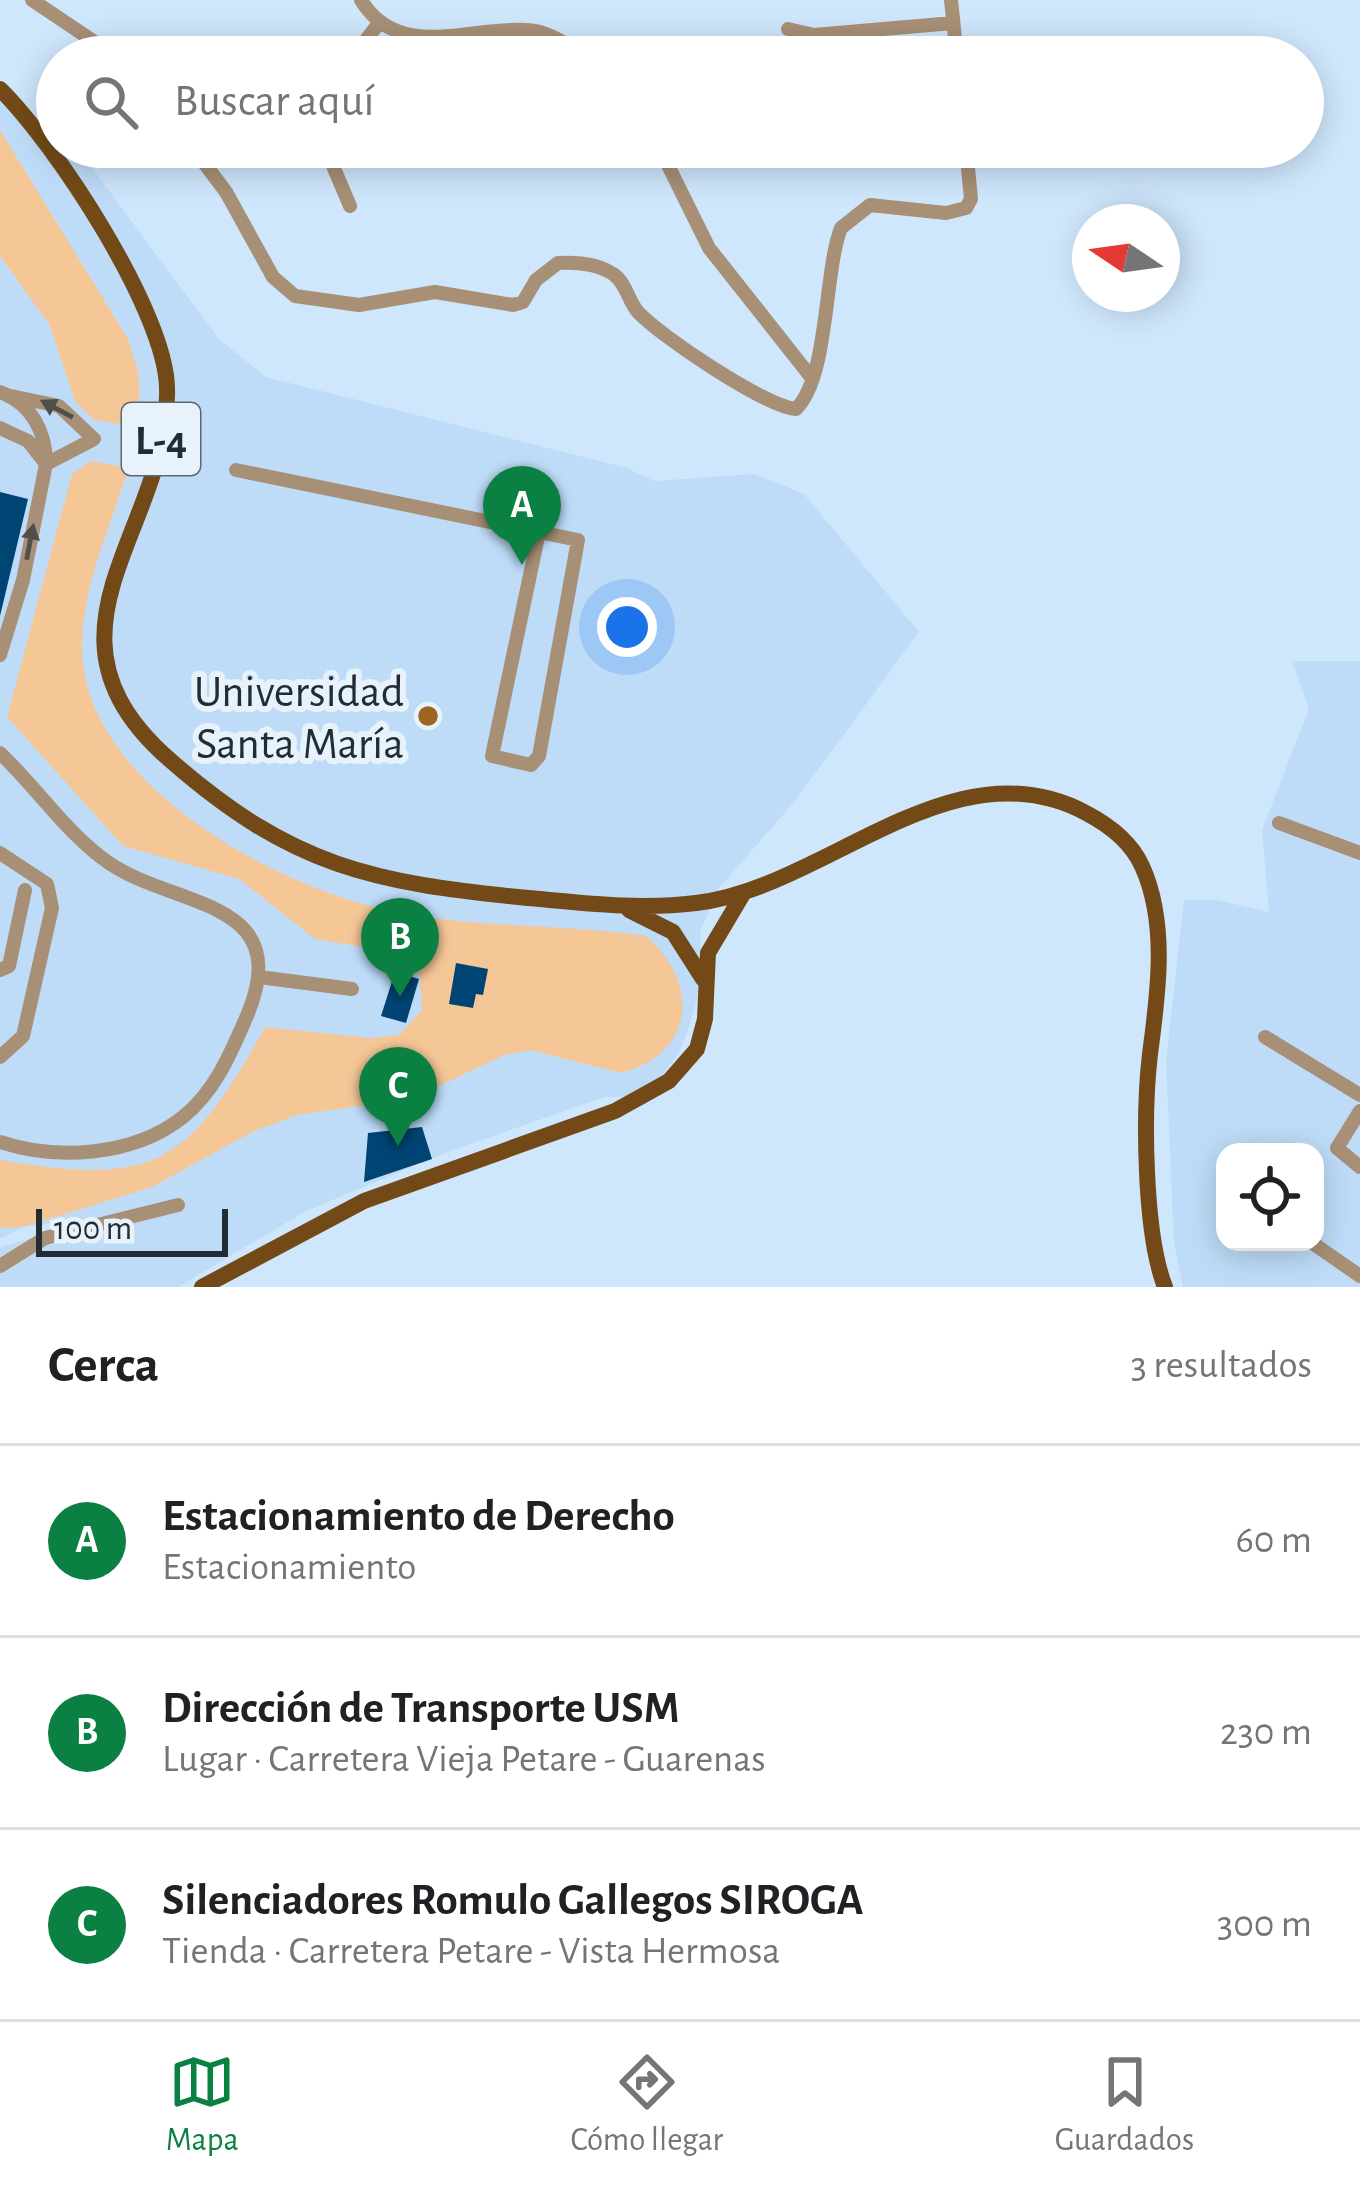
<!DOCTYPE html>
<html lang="es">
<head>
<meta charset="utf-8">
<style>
  body { margin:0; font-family:"Alegreya Sans",sans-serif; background:#f2f2f2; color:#202124 }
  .controls { position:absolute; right:36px; bottom:36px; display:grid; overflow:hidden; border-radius:24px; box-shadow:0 6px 30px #0003 }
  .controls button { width:108px; height:108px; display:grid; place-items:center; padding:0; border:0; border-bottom:3px solid #e0e0e0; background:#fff; color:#202124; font:60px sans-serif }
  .compass { position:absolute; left:1072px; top:204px; width:108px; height:108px; border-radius:50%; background:#fff; box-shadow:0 6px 30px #0003; rotate:283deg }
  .scale { position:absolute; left:36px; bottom:30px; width:192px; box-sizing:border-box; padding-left:12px; border:6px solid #222c34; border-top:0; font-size:33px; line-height:42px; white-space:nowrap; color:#222c34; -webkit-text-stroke:9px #e8f2fb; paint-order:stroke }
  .you { position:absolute; left:627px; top:627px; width:42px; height:42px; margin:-30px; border:9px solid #fff; border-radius:50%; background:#1a73e8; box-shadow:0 0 0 18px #1a73e833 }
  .badge { display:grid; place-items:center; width:78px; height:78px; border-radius:50%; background:#0b8043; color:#fff; font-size:39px; font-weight:700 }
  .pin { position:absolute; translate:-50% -99px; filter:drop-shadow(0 3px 6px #0008) }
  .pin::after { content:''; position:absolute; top:63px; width:42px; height:36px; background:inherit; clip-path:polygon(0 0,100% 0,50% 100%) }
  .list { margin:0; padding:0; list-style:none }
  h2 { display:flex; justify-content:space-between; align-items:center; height:156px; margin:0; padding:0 48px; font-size:51px }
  h2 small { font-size:39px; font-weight:400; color:#757577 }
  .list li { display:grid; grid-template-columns:78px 1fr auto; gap:36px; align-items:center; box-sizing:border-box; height:192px; padding:0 48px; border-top:3px solid #e0e0e0 }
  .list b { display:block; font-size:45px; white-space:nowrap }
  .list p { margin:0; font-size:39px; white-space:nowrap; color:#757577 }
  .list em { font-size:39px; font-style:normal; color:#757577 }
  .icon { flex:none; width:66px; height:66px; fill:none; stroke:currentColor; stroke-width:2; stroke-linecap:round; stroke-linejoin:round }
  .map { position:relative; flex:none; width:1360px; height:1287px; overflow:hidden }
  .search { position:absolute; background:#fff; box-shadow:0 6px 30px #0003; left:36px; right:36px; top:36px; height:132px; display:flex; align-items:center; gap:30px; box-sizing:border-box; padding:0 42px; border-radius:66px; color:#757577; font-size:45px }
  .sheet { height:732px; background:#fff }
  nav { display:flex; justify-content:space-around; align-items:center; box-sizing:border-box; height:168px; border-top:3px solid #e0e0e0; background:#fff; font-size:33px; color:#757577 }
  nav a { display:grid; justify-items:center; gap:6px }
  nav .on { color:#0b8043 }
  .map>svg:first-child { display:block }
</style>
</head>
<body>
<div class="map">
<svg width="1360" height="1287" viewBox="0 0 1360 1287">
  <rect width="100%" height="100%" fill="#cfe7fd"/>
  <path fill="#bedcf8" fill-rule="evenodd" d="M 0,89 L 31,121 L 57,136 L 57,147 L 71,147 L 93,169 L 218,338 L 266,377 L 627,468 L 654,481 L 754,474 L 804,494 L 919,632 L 795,801 L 719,888 L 700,932 L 703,980 L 686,1036 L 679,1053 L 646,1096 L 605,1097 L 453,1150 L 306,1211 L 178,1287 L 0,1287 L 0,1247 L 111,1216 L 23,1227 L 0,1239 Z
    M 1292,661 L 1360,661 L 1360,1287 L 1183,1287 L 1174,1243 L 1166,1061 L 1184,900 L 1217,900 L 1269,912 L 1262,830 L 1309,709 ZM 1225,1152 L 1315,1152 L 1315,1242 L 1225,1242 Z"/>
  <path fill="#f5c797" d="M 0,130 L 128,339 L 138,372 L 141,427 L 94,420 L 75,401 L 49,324 L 0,256 Z
    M 91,461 L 128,468 C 112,523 82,587 82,644 C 80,780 268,883 383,909 C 467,929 560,923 646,936 C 700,983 696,1053 621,1073 L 530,1050 L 504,1055 L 414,1098 L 297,1115 L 254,1131 L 152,1187 L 23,1227 L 0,1228 L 0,1160 C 158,1187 189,1163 265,1027 L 371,1038 L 399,1035 L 422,1010 L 420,976 L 398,953 L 315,939 L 239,879 L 123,846 L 7,717 L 72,474 Z"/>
  <path fill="#004473" d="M 0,492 L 28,499 L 0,616 Z
    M 456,963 L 488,969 L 483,995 L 476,994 L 473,1008 L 449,1004 Z
    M 395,972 L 419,979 L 406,1023 L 381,1016 Z
    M 422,1127 L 432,1159 L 364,1182 L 368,1133 Z"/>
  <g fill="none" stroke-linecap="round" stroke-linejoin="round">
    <path stroke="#a89077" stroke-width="14" d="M 32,0 L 117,57
      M 361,0 C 399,62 470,26 527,30 C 550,31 568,46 587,57
      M 951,0 L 957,57
      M 788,29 L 814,35 L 953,23
      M 353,57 L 379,23
      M 192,147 L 226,192 L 273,277 L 295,296 L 359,305 L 435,292 L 513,305 L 523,302 L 536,280 L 558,263 C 576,262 598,264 613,274 C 626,282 628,301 638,312 C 660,336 766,407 796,409 C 829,377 824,271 841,228 L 870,205 L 946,213 L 966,208 L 971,199 L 966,147
      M 325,147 L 350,206
      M 659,147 L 709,248 L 811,377
      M 0,392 C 32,404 46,432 46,464
      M 0,428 L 28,441 L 46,464
      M 236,470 L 539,532 L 578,540 L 539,756 L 531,765 L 492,756 L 539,532
      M 0,655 L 23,580 L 46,464 L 94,439 L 59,406 L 11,396
      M 0,753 C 37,788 67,834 109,863 C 176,909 298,898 246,1018 C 230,1055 215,1091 183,1117 C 134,1156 57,1161 0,1142
      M 1279,823 L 1360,853
      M 0,853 L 47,884 L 52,908 L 23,1036 L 0,1057
      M 0,970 L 9,966 L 25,890
      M 259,977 L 352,989
      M 1265,1037 L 1360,1095
      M 1360,1111 L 1337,1148 L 1360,1167
      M 1311,1242 L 1360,1276
      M 0,1266 L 45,1238 L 178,1205"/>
    <path stroke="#734a17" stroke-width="16" d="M 0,89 C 55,143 166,312 167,388 C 171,530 22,631 170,760 C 292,867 373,883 528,898 C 584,903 639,910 696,903 C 826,888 952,741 1086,813 C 1109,825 1131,842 1142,866 C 1168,923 1158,994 1150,1054 C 1143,1113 1144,1233 1165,1287
      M 629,910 L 673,932 L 703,979
      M 202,1287 L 364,1201 L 615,1111 L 669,1081 L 697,1049 L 705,1019 L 708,953 L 743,894"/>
  </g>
  <defs><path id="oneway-solid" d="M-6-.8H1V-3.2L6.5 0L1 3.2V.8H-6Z" transform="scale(3)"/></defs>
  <g fill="#514f4b">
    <use href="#oneway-solid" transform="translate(57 409) rotate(-152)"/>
    <use href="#oneway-solid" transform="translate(30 542) rotate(-79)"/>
  </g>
  <circle fill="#9d6521" stroke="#e8f2fb" stroke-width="4.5" cx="428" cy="716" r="12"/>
  <g text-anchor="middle" stroke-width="12" stroke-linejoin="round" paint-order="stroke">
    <rect fill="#e8f2fb" stroke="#5d6770" stroke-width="3" x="122" y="403" width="78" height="72" rx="9"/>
    <g font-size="42" font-weight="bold" fill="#222c34">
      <text x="161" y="454">L-4</text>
    </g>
    <g font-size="45" fill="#222c34" stroke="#e8f2fb" text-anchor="end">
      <text x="404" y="706">Universidad<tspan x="404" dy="52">Santa María</tspan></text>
    </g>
  </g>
</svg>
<div class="controls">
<button><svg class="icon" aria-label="locate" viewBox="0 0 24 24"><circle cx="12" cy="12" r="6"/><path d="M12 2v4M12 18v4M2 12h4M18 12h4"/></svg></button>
</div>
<svg class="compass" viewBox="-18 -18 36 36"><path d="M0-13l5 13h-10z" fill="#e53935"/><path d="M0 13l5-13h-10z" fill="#757577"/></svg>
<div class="scale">100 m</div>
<div class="you"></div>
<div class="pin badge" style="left:522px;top:565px">A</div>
<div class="pin badge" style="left:400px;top:997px">B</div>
<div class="pin badge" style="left:398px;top:1146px">C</div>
<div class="search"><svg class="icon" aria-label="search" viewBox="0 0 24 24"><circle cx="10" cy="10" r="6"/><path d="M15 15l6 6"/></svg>Buscar aquí</div>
</div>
<section class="sheet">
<h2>Cerca<small>3 resultados</small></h2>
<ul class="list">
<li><span class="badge">A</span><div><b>Estacionamiento de Derecho</b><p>Estacionamiento</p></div><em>60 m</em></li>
<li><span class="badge">B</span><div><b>Dirección de Transporte USM</b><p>Lugar · Carretera Vieja Petare - Guarenas</p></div><em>230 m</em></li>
<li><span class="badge">C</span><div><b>Silenciadores Romulo Gallegos SIROGA</b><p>Tienda · Carretera Petare - Vista Hermosa</p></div><em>300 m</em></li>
</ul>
</section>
<nav>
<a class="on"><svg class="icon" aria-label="map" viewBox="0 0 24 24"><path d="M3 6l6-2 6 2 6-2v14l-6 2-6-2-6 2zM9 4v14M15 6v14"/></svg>Mapa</a>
<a><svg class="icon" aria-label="directions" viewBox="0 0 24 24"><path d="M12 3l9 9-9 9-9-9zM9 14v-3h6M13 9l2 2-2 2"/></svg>Cómo llegar</a>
<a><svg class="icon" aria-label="saved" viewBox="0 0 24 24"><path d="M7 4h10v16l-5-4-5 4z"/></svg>Guardados</a>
</nav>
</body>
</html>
